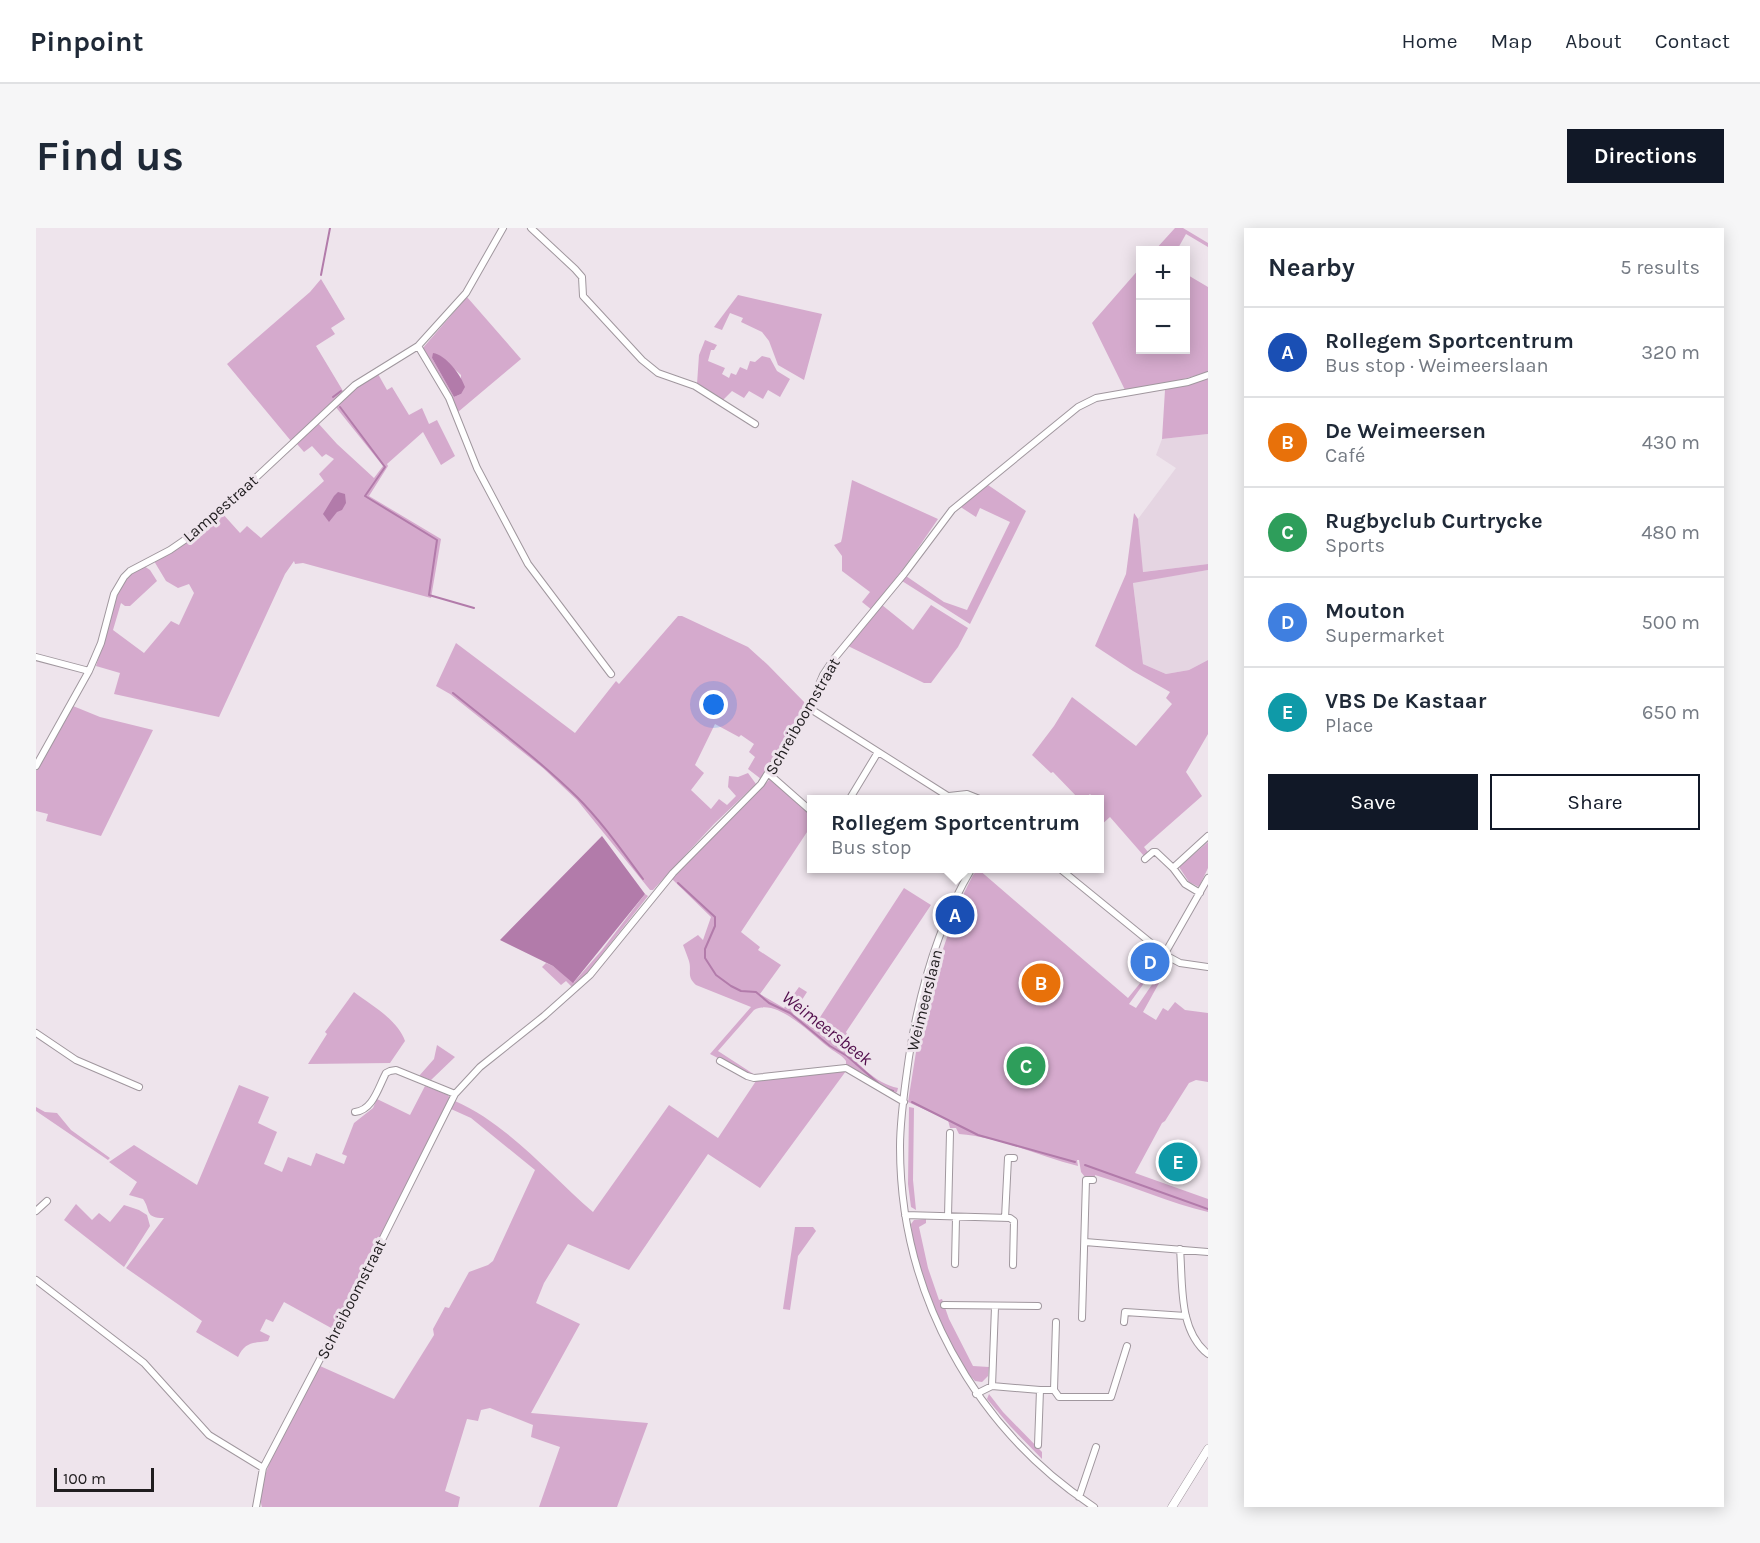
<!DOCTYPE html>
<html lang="en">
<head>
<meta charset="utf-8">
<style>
  body { margin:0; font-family:Karla,sans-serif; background:#f6f6f7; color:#1f2937 }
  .controls { position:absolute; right:18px; top:18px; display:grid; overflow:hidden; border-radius:0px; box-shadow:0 3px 15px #0003 }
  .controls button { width:54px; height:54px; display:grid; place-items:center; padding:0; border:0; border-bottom:2px solid #e0e1e3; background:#fff; color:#1f2937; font:30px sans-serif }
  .scale { position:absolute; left:18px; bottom:15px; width:100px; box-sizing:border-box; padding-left:6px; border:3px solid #201d1f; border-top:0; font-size:16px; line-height:21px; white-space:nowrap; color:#201d1f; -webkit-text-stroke:4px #eee4ec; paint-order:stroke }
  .you { position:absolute; left:678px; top:477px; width:21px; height:21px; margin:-15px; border:4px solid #fff; border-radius:50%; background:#1a73e8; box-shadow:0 0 0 9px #1a73e833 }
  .badge { display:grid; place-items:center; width:39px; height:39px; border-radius:50%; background:#111827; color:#fff; font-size:20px; font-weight:700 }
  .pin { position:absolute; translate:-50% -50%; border:3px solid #fff; box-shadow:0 2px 6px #0006 }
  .popup { position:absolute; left:771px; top:567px; width:297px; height:78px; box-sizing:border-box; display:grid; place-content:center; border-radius:0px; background:#fff; filter:drop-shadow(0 2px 4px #0005); font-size:20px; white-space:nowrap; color:#747a83 }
  .popup b { font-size:22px; color:#1f2937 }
  .popup::after { content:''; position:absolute; left:50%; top:100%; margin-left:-12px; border:12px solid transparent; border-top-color:#fff }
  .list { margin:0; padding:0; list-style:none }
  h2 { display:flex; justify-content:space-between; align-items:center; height:78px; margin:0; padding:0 24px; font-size:26px }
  h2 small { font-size:20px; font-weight:400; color:#747a83 }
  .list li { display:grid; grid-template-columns:39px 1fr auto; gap:18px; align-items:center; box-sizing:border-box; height:90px; padding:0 24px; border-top:2px solid #e0e1e3 }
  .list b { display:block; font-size:22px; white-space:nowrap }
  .list p { margin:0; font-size:20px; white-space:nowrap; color:#747a83 }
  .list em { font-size:20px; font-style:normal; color:#747a83 }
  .actions { display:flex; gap:12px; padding:18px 24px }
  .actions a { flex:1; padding:14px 0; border:2px solid #111827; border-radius:0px; text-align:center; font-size:21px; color:#111827 }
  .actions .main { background:#111827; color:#fff }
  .map { position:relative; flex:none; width:1172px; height:1279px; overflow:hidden; border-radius:0px }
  header { display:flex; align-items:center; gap:36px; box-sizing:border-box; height:84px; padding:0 30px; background:#fff; border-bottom:2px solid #e0e1e3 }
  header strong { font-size:28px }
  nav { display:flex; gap:33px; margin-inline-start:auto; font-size:21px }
  .intro { display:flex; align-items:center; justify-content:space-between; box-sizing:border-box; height:144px; padding:0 36px }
  h1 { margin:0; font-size:42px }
  .button { padding:15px 27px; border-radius:0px; background:#111827; color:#fff; font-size:21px; font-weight:700 }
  main { display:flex; gap:36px; padding:0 36px }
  aside { flex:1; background:#fff; border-radius:0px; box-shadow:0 3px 15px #0003 }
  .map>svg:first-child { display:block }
</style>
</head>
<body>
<header>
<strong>Pinpoint</strong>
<nav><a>Home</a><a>Map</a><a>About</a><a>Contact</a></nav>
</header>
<div class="intro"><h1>Find us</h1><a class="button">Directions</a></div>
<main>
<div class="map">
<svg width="1172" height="1279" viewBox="0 0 1172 1279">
  <rect width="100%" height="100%" fill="#eee4ec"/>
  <path fill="#e5d5e2" d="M 1172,206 L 1172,336 L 1106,344 L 1102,291 L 1140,240 L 1120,227 L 1126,211 Z
    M 1172,342 L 1172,432 L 1153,442 L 1130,446 L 1107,436 L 1097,354 Z"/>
  <path fill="#d5aacd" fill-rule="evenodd" d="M 1139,0 L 1147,0 L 1172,15 L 1172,19 L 1150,6 L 1141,22 L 1119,22 Z
    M 1104,40 L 1104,122 L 1150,122 L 1150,46 L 1172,59 L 1172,144 L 1141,153 L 1089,162 L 1056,95 Z
    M 285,51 L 309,91 L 295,100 L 299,106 L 280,118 L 307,163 L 255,213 L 191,136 L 274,64 Z
    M 702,67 L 786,86 L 768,152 L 742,137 L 733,113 L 726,104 L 705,94 L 707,90 L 694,85 L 686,102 L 678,99 Z
    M 431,69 L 485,131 L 422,184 L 403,146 L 389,128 L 386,121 ZM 396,130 L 410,133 L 425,147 L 425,166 L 418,169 Z
    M 669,112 L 681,117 L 678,122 L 675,122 L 672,133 L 689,140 L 686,146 L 693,150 L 695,145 L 700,147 L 704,139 L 711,142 L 714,133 L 719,134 L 726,128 L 734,130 L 741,143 L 754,151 L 744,169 L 732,162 L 727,171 L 713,163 L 708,170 L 696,163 L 686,173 L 661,156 L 663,127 Z
    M 342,146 L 351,162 L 356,159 L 373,187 L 386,180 L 393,196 L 401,192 L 419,228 L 405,237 L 387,204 L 351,236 L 352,238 L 333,268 L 405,311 L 395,370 L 267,335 L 259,336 L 258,333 L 249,346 L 183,489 L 78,466 L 84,445 L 60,438 C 68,416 78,363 92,348 C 96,344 103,341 108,338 L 114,342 L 121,353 L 94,378 L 89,378 L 85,375 L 77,402 L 108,425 L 135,393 L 143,397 L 158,365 L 153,356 L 142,360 L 130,353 L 118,333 L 163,307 L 186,285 L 204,305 L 211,298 L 225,310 L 288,253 L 283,246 L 298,231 L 290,226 L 286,229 L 276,218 L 268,224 L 261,216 L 282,195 L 301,216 L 338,250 L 347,238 L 299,178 L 317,161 Z
    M 1172,150 L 1172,206 L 1126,211 L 1129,162 Z
    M 816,252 L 902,291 L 878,326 L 836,382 L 826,374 L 834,364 L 806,343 L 806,328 L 798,317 L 805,314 L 806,310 Z
    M 952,257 L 990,283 L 934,396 L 866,353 L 870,348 L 908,374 L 931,382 L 974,294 L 944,280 L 940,289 L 923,278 Z
    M 1098,285 L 1102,291 L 1107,344 L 1172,336 L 1172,342 L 1097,355 L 1107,436 L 1130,446 L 1153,442 L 1172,432 L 1172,506 L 1150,544 L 1166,568 L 1108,619 L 1112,624 L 1108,628 L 1074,589 L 1063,599 L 1063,581 L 1066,578 L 1063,572 L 1059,571 L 1054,566 L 1048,571 L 1043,571 L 1017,544 L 1015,545 L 996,527 L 1018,498 L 1036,469 L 1100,518 L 1136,476 L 1130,470 L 1134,464 L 1097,443 L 1059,418 L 1090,346 Z
    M 846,377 L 877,402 L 895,377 L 932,400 L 922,419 L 895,455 L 888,455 L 812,418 Z
    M 642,388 L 646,388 L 712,419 L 732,437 L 771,477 L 725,551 L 712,541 L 719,529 L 713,524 L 718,516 L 705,507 L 703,509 L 679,496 L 659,537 L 668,545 L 655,562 L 675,581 L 683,571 L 691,577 L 700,568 L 692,559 L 693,548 L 702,549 L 712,545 L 720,556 L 678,596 L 617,662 L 614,662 L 541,572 L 507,540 L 414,466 L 400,458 L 420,415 L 539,505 L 580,453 L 583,456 Z
    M 37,478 L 64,489 L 117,502 L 65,608 L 10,593 L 12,586 L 0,583 L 0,543 Z
    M 733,552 L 735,552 L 775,587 L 775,598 L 705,704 L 724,719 L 722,722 L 745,737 L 724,766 L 748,780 L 763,759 L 771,764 L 757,786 L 777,800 L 868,660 L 895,677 L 810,804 L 811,806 L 808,815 C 819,835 839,855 862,860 L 861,864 L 858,866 L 810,837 L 810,833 C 805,826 798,824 791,818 C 775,806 740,769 718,782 L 682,823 L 719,847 L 717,848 L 674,826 L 715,779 L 660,757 C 650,748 656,743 653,733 C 651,727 649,722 647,717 L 662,707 L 667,712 L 675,689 L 636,651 Z
    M 1172,614 L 1172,640 L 1163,659 L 1153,654 L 1143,639 Z
    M 942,641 L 1092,770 L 1123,732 L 1114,747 L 1093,776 L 1100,780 L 1130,736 L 1133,737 L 1107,784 L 1120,792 L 1127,780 L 1132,783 L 1139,774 L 1149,782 L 1172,785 L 1172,854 L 1160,852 L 1153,855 L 1129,893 L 1126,895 L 1099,945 L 1172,971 L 1172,984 C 1133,975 1097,958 1059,947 L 1059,949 L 1049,949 L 1045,944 L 1043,932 L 1041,932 L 1042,938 C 1002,928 964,909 923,906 L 920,900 L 914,900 L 912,892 L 872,874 L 884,799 L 906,724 L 922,677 L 937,647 Z
    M 609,666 L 612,668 L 544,754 L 536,759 L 530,753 L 525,757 L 506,739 L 510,735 L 517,738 L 538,754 L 566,722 Z
    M 318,764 C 335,777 362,792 369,813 L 354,835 L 272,836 L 291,806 L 289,804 Z
    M 401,817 L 419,829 L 395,852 L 383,848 L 398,831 Z
    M 810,843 L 724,960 L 672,926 L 593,1042 L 532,1016 L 508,1055 L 500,1075 L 544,1096 L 495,1185 L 612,1195 L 581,1279 L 503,1279 L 524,1219 L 495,1209 L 497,1197 L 454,1180 L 445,1182 L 442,1193 L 431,1191 L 409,1263 L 424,1269 L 422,1279 L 226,1279 C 216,1251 269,1166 284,1138 L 358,1171 L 398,1107 L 397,1101 L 409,1079 L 413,1080 L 433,1044 L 452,1037 L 457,1033 L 499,942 L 435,890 L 415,881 L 419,873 C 473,897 513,946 557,984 L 633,877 L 682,910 L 720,853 Z
    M 203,857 L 233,869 L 222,895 L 241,904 L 228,936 L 246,944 L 252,929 L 275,938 L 280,925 L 308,936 L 311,928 L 306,926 L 318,895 L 337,880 L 341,871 L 374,887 L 389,858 L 411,866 L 414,870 L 297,1101 L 248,1074 L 237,1094 L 230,1091 L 224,1103 L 234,1108 L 232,1113 C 217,1115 209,1114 202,1129 L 160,1104 L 166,1093 L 90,1040 L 128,990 C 108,990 115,982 107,971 L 93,967 L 101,954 L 73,934 L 98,917 L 161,957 Z
    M 0,879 L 9,884 L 21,885 L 35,902 L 74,930 L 72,932 L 0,883 Z
    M 873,879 L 878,880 L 877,952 L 880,982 L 875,979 L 872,956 Z
    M 40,976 L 56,992 L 63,985 L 74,994 L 88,977 L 103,982 L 111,987 L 114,998 L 88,1039 L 28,992 Z
    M 890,991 L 890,995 L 883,999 L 892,1040 L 903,1072 L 906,1071 L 913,1091 L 937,1138 L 953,1139 L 952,1148 L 946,1154 L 939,1153 C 915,1130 876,1030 875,996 L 878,992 Z
    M 759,999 L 777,999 L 780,1003 L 762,1028 L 754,1082 L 747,1081 Z
    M 953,1166 L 967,1184 L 1006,1224 L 1006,1231 L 974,1198 L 951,1171 Z"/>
  <path fill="#b27baa" d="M 397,125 C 410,127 425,147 429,159 L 425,166 L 418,169 L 396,130 Z
    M 302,264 L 309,266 L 310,275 L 306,282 L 301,284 L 293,294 L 287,286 L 298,268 Z
    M 566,608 L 609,666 L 537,755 L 517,738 L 464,712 Z"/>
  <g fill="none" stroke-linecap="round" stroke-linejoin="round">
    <path stroke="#b27baa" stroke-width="2" d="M 285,47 L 294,0
      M 297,169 L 305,163
      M 304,179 L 349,239 L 329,268 L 401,312 L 393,367 L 438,380
      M 417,465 C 459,499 502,531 541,569 C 566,594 586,623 607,651
      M 642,655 L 679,689 L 679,698 L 669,721 L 669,730 L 680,747 L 695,758 L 705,763 L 720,764 L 733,775 L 754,785 L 794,818 L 811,828 L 842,855
      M 849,860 L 857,863
      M 876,874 L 942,907 L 1039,934
      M 1049,937 L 1172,981"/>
    <g stroke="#a0979e" stroke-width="8">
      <path id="minor" d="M 495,0 L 539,41 L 546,49 L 547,68 L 606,132 L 622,145 L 659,158 L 719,196
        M 382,118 L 413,170 L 441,240 L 492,336 L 575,446
        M 0,429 L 53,443
        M 773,480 L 918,572
        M 0,538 L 53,443 L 65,415 L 78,366 L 88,349 L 94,343 L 134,322 L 166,300 L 319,157 L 382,118 L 430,65 L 467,0
        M 733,546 L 775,583
        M 913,568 L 931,566 L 946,572
        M 813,572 L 842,524
        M 1109,631 L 1117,624 L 1120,624 L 1137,640
        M 936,640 C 902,697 883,764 873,829 C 869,858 864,889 864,919 C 864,1064 937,1199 1058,1279
        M 1023,640 L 1131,728 L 1144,735 L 1172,739
        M 1164,665 L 1149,656 L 1137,640 L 1172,608
        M 1128,727 L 1172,650
        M 0,805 L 40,832 L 103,859
        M 684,833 L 711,848 L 718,850 L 810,840 L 868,874
        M 319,884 C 337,882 342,860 350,845 L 354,843 L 360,842 L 419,866
        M 0,983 L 11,973
        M 869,987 L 974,990 L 978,993 L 977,1037
        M 912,988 L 914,905
        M 969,990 L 972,930 L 978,930
        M 1049,1014 L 1172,1024
        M 1144,1021 C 1147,1056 1142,1102 1172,1126
        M 919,1036 L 920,990
        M 0,1052 L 108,1135 L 173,1207 L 227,1240
        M 908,1077 L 1002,1078
        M 1046,1090 L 1050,952 L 1057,952
        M 1088,1094 L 1089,1084 L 1150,1088
        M 956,1158 L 959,1079
        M 1018,1162 L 1023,1169 L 1075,1169 L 1091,1118
        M 940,1166 L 956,1158 L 1004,1162 L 1018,1162 L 1020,1094
        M 1002,1217 L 1004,1162
        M 1043,1269 L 1060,1219
        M 220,1279 L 227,1240 L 337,1030 L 419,866 L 444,839 L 508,788 L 554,747 L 637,645 L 725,556 L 773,480 L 787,447 L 797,432 L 868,346 L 916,282 L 1042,179 L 1060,170 L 1152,154 L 1172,147"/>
    </g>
    <g stroke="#a0979e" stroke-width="9">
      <path id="tertiary" d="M 1136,1279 L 1172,1221"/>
    </g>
    <use href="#minor" stroke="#fff" stroke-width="6"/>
    <use href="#tertiary" stroke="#fff" stroke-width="8"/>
  </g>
  <g text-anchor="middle" stroke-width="6" stroke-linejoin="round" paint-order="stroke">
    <g font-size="16" fill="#201d1f" stroke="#eee4ec">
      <text transform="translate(184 280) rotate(-41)" y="6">Lampestraat</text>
      <text transform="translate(766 488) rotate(-60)" y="6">Schreiboomstraat</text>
      <text transform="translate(888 772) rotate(-76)" y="6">Weimeerslaan</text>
      <text transform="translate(315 1071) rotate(-63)" y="6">Schreiboomstraat</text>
    </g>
    <g font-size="18" font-style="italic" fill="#520e4c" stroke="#eee4ec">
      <text transform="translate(791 800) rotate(38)" y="6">Weimeersbeek</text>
    </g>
  </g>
</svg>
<div class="controls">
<button>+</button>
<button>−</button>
</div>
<div class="scale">100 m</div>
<div class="you"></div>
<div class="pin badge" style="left:919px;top:687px;background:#1a4fb4">A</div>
<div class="popup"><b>Rollegem Sportcentrum</b>Bus stop</div>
<div class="pin badge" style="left:1005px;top:755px;background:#e8710a">B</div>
<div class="pin badge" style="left:990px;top:838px;background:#2e9e5b">C</div>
<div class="pin badge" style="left:1114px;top:734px;background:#3f7fe0">D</div>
<div class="pin badge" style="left:1142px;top:934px;background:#0f9aa8">E</div>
</div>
<aside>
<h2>Nearby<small>5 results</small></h2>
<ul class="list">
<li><span class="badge" style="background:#1a4fb4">A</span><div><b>Rollegem Sportcentrum</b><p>Bus stop · Weimeerslaan</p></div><em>320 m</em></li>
<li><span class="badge" style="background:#e8710a">B</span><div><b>De Weimeersen</b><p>Café</p></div><em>430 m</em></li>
<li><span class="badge" style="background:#2e9e5b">C</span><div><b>Rugbyclub Curtrycke</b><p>Sports</p></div><em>480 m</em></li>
<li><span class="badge" style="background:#3f7fe0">D</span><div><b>Mouton</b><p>Supermarket</p></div><em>500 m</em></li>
<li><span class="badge" style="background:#0f9aa8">E</span><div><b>VBS De Kastaar</b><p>Place</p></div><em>650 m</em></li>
</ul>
<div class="actions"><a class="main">Save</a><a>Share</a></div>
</aside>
</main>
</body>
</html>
